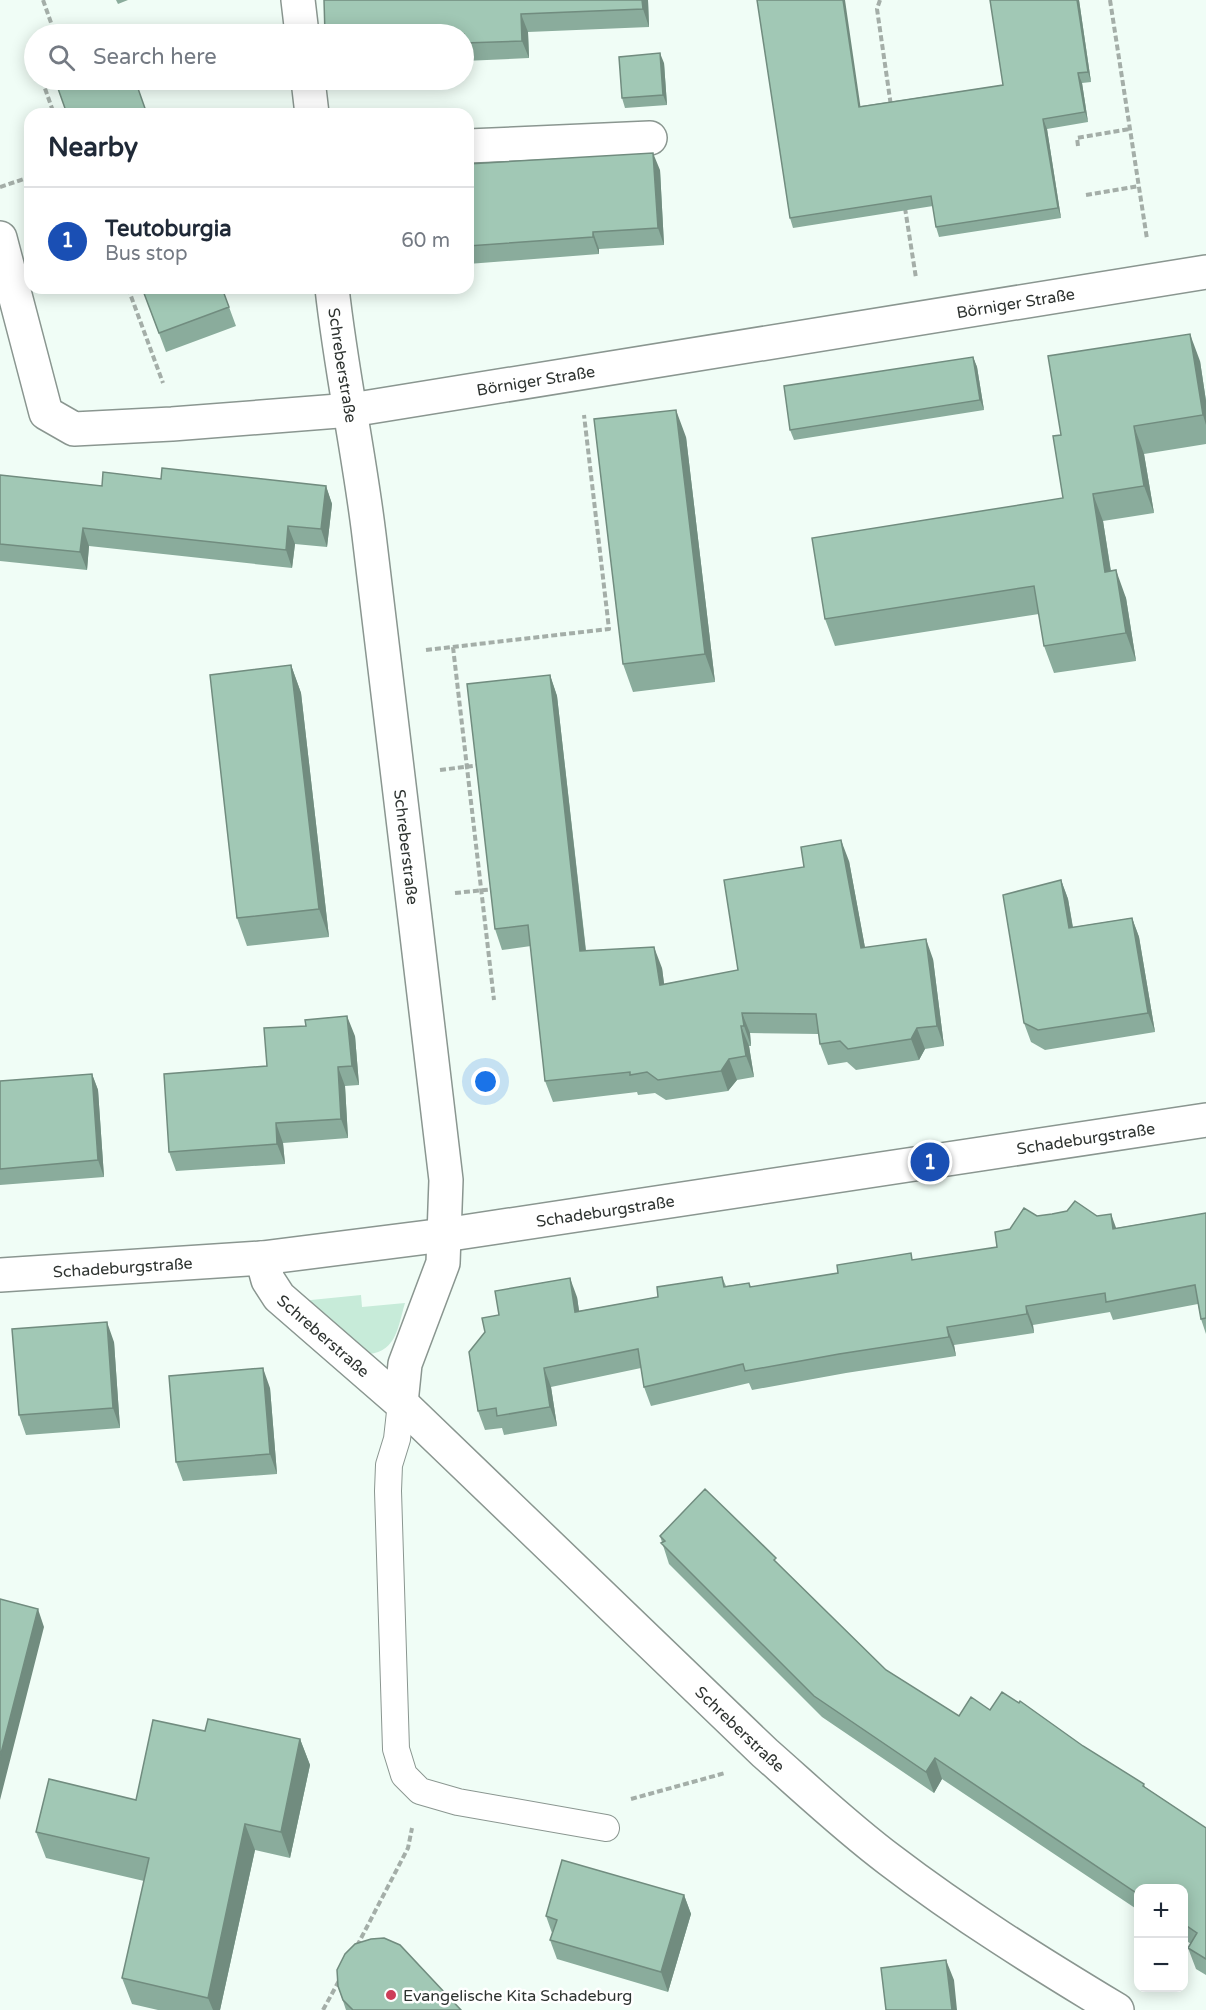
<!DOCTYPE html>
<html lang="en">
<head>
<meta charset="utf-8">
<style>
  body { margin:0; font-family:"Varela Round",sans-serif; background:#f2f2f3; color:#1f2937 }
  .controls { position:absolute; right:18px; bottom:18px; display:grid; overflow:hidden; border-radius:12px; box-shadow:0 3px 15px #0003 }
  .controls button { width:54px; height:54px; display:grid; place-items:center; padding:0; border:0; border-bottom:2px solid #e0e1e3; background:#fff; color:#1f2937; font:30px sans-serif }
  .you { position:absolute; left:486px; top:1082px; width:21px; height:21px; margin:-15px; border:4px solid #fff; border-radius:50%; background:#1a73e8; box-shadow:0 0 0 9px #1a73e833 }
  .badge { display:grid; place-items:center; width:39px; height:39px; border-radius:50%; background:#0f766e; color:#fff; font-size:20px; font-weight:700 }
  .pin { position:absolute; translate:-50% -50%; border:3px solid #fff; box-shadow:0 2px 6px #0006 }
  .list { margin:0; padding:0; list-style:none }
  h2 { display:flex; justify-content:space-between; align-items:center; height:78px; margin:0; padding:0 24px; font-size:26px }
  h2 small { font-size:20px; font-weight:400; color:#747a83 }
  .list li { display:grid; grid-template-columns:39px 1fr auto; gap:18px; align-items:center; box-sizing:border-box; height:108px; padding:0 24px; border-top:2px solid #e0e1e3 }
  .list b { display:block; font-size:22px; white-space:nowrap }
  .list p { margin:0; font-size:20px; white-space:nowrap; color:#747a83 }
  .list em { font-size:20px; font-style:normal; color:#747a83 }
  .icon { flex:none; width:33px; height:33px; fill:none; stroke:currentColor; stroke-width:2; stroke-linecap:round; stroke-linejoin:round }
  .map { position:relative; flex:none; width:1206px; height:2010px; overflow:hidden }
  .search { position:absolute; background:#fff; box-shadow:0 3px 15px #0003; left:24px; top:24px; width:450px; height:66px; display:flex; align-items:center; gap:15px; box-sizing:border-box; padding:0 21px; border-radius:33px; color:#747a83; font-size:22px }
  .panel { position:absolute; background:#fff; box-shadow:0 3px 15px #0003; left:24px; top:108px; width:450px; height:186px; border-radius:18px }
  .map>svg:first-child { display:block }
</style>
</head>
<body>
<div class="map">
<svg width="1206" height="2010" viewBox="0 0 1206 2010">
  <rect width="100%" height="100%" fill="#f0fdf6"/>
  <path fill="#c7ebd9" d="M 361,1295 L 362,1307 L 405,1303 C 398,1326 397,1351 369,1354 L 301,1301 Z"/>
  <g fill="none" stroke-linecap="round" stroke-linejoin="round">
    <g stroke="#8a9690" stroke-width="28">
      <path id="service" d="M 401,1403 L 397,1439 L 389,1465 L 388,1491 L 396,1749 L 404,1775 L 420,1791 L 458,1802 L 606,1828"/>
    </g>
    <g stroke="#8a9690" stroke-width="36">
      <g id="minor">
        <path d="M 298,0 L 302,34"/>
        <path d="M 308,80 L 312,114"/>
        <path d="M 468,146 L 650,138"/>
        <path id="s1" d="M 0,238 L 46,413 L 74,429 L 172,424 L 351,410 L 1206,272"/>
        <path id="s2" d="M 332,288 C 341,371 359,452 369,535 C 396,750 420,965 446,1180 L 443,1263 L 405,1364 L 401,1403"/>
        <path id="s3" d="M 262,1258 L 268,1280 L 279,1297 L 401,1403 L 765,1753 C 806,1789 846,1827 890,1860 C 962,1915 1039,1963 1117,2010"/>
        <path id="s4" d="M 0,1275 L 262,1258 L 444,1235 L 1206,1120"/>
      </g>
    </g>
    <path stroke="#a4aea8" stroke-width="4" stroke-dasharray="6 3" stroke-linecap="butt" d="M 43,0 L 55,34
      M 880,0 L 877,9 L 891,106
      M 1110,0 L 1147,239
      M 42,80 L 54,114
      M 1078,146 L 1077,138 L 1130,129
      M 0,187 L 30,177
      M 1086,195 L 1139,186
      M 905,208 L 916,278
      M 128,288 L 163,383
      M 453,647 L 494,1000
      M 426,650 L 609,629 L 584,415
      M 440,770 L 480,765
      M 455,893 L 495,889
      M 631,1799 L 725,1773
      M 357,1946 L 408,1848 L 412,1828
      M 323,2010 L 340,1979"/>
    <use href="#service" stroke="#fff" stroke-width="26"/>
    <use href="#minor" stroke="#fff" stroke-width="33"/>
  </g>
  <path fill="#8aac9c" d="M 116,0 L 128,0 L 118,4 Z
    M 648,0 L 649,27 L 528,32 L 529,58 L 464,61 L 464,34 L 325,34 Z
    M 1079,0 L 1091,82 L 1082,83 L 1088,122 L 1047,129 L 1061,218 L 939,237 L 936,227 L 933,206 L 793,228 L 790,218 L 861,106 L 1003,85 Z
    M 664,63 L 667,105 L 625,108 L 622,98 Z
    M 468,164 L 660,170 L 664,245 L 599,249 L 599,254 L 468,264 Z
    M 142,288 L 222,288 L 236,326 L 166,352 Z
    M 973,357 L 977,367 L 984,410 L 794,440 L 790,430 Z
    M 1200,361 L 1206,401 L 1206,444 L 1144,454 L 1154,513 L 1103,521 L 1111,571 L 1126,598 L 1136,661 L 1054,673 L 1044,646 L 1039,614 L 835,646 L 825,619 L 1063,498 L 1061,435 Z
    M 686,437 L 715,682 L 633,692 L 623,664 Z
    M 0,475 L 102,486 L 161,479 L 326,486 L 332,504 L 327,547 L 295,544 L 292,568 L 89,546 L 87,570 L 0,561 Z
    M 291,665 L 301,693 L 329,937 L 247,946 L 237,918 Z
    M 550,675 L 557,696 L 586,950 L 662,968 L 664,984 L 738,970 L 849,861 L 865,948 L 933,959 L 944,1046 L 925,1049 L 919,1060 L 856,1070 L 847,1062 L 828,1065 L 820,1044 L 819,1034 L 750,1033 L 751,1046 L 749,1046 L 754,1077 L 737,1080 L 728,1091 L 666,1100 L 655,1093 L 638,1095 L 637,1092 L 553,1102 L 545,1081 L 531,946 L 502,950 L 495,929 Z
    M 1061,880 L 1068,899 L 1073,927 L 1132,918 L 1139,937 L 1155,1032 L 1045,1050 L 1031,1042 L 1024,1023 Z
    M 355,1036 L 359,1085 L 345,1086 L 348,1138 L 283,1143 L 285,1164 L 176,1171 L 169,1152 L 267,1066 Z
    M 92,1074 L 98,1090 L 104,1177 L 0,1185 L 0,1081 Z
    M 1206,1213 L 1206,1334 L 1201,1319 L 1198,1304 L 1113,1320 L 1110,1312 L 1033,1325 L 1034,1333 L 954,1345 L 956,1356 L 846,1373 L 752,1390 L 749,1383 L 651,1406 L 644,1387 L 641,1368 L 551,1387 L 557,1426 L 504,1435 L 502,1428 L 485,1430 L 478,1411 L 499,1315 L 577,1297 L 579,1311 L 658,1297 L 722,1277 L 726,1286 L 749,1283 L 751,1287 L 997,1247 L 1010,1229 L 1037,1216 L 1116,1228 Z
    M 114,1342 L 120,1428 L 26,1435 L 19,1415 Z
    M 270,1388 L 277,1474 L 183,1481 L 176,1462 Z
    M 660,1536 L 778,1564 L 886,1670 L 959,1716 L 990,1710 L 1083,1746 L 1144,1784 L 1145,1787 L 1206,1828 L 1206,1975 L 1196,1969 L 1188,1948 L 1191,1944 L 1184,1939 L 1184,1888 L 1138,1888 L 1138,1910 L 942,1779 L 934,1793 L 822,1717 L 669,1564 Z
    M 205,1731 L 300,1739 L 310,1765 L 290,1858 L 255,1850 L 220,2010 L 158,2010 L 132,2004 L 122,1978 L 144,1881 L 46,1858 L 36,1832 L 136,1800 Z
    M 684,1895 L 691,1914 L 668,1992 L 557,1959 L 550,1940 L 552,1933 L 546,1916 Z
    M 338,1986 L 461,2010 L 346,2010 Z"/>
  <path fill="#718c7f" d="M 642,0 L 648,0 L 649,27 L 643,9 Z
    M 843,0 L 845,0 L 862,117 L 859,107 Z
    M 1077,0 L 1079,0 L 1091,82 L 1088,72 Z
    M 521,14 L 528,32 L 529,58 L 522,41 Z
    M 660,53 L 664,63 L 667,105 L 663,95 Z
    M 1078,73 L 1082,83 L 1088,122 L 1085,112 Z
    M 1043,119 L 1047,129 L 1061,218 L 1058,208 Z
    M 653,153 L 660,170 L 664,245 L 658,228 Z
    M 593,232 L 599,249 L 599,254 L 593,237 Z
    M 1190,334 L 1200,361 L 1206,401 L 1206,425 L 1203,415 Z
    M 973,357 L 977,367 L 984,410 L 980,400 Z
    M 676,410 L 686,437 L 715,682 L 705,654 Z
    M 1134,426 L 1144,454 L 1154,513 L 1144,486 Z
    M 326,486 L 332,504 L 327,547 L 321,529 Z
    M 1093,494 L 1103,521 L 1115,599 L 1105,572 Z
    M 288,526 L 295,544 L 292,568 L 286,550 Z
    M 83,528 L 89,546 L 87,570 L 80,552 Z
    M 1116,570 L 1126,598 L 1136,661 L 1126,633 Z
    M 291,665 L 301,693 L 329,937 L 319,909 Z
    M 550,675 L 557,696 L 588,971 L 580,951 Z
    M 841,840 L 849,861 L 869,969 L 861,948 Z
    M 1061,880 L 1068,899 L 1076,947 L 1069,928 Z
    M 1132,918 L 1139,937 L 1155,1032 L 1148,1013 Z
    M 926,939 L 933,959 L 944,1046 L 937,1026 Z
    M 654,947 L 662,968 L 667,1006 L 660,985 Z
    M 742,1013 L 750,1033 L 751,1046 L 744,1026 Z
    M 347,1016 L 355,1036 L 359,1085 L 352,1066 Z
    M 741,1026 L 749,1046 L 754,1077 L 746,1056 Z
    M 917,1028 L 925,1049 L 919,1060 L 911,1039 Z
    M 729,1059 L 737,1080 L 728,1091 L 721,1071 Z
    M 338,1067 L 345,1086 L 348,1138 L 341,1119 Z
    M 92,1074 L 98,1090 L 104,1177 L 98,1160 Z
    M 276,1123 L 283,1143 L 285,1164 L 277,1144 Z
    M 1111,1214 L 1118,1233 L 1113,1229 Z
    M 570,1278 L 577,1297 L 582,1331 L 575,1312 Z
    M 1026,1306 L 1033,1325 L 1034,1333 L 1027,1314 Z
    M 107,1322 L 114,1342 L 120,1428 L 113,1408 Z
    M 947,1327 L 954,1345 L 956,1356 L 949,1337 Z
    M 263,1368 L 270,1388 L 277,1474 L 270,1454 Z
    M 544,1368 L 551,1387 L 557,1426 L 550,1407 Z
    M 38,1609 L 44,1627 L 0,1800 L 0,1757 Z
    M 300,1739 L 310,1765 L 290,1858 L 281,1832 Z
    M 935,1758 L 942,1779 L 934,1793 L 926,1772 Z
    M 245,1824 L 255,1850 L 220,2010 L 213,2010 L 208,1998 Z
    M 684,1895 L 691,1914 L 668,1992 L 661,1972 Z
    M 946,1960 L 954,1980 L 957,2010 L 952,2010 Z"/>
  <path fill="#a1c8b5" stroke="#718c7f" stroke-width="1.5" d="M 324,0 L 642,0 L 643,9 L 521,14 L 522,41 L 464,43 L 464,34 L 325,34 Z
    M 757,0 L 843,0 L 859,107 L 1003,85 L 990,0 L 1077,0 L 1088,72 L 1078,73 L 1085,112 L 1043,119 L 1058,208 L 936,227 L 931,196 L 790,218 Z
    M 660,53 L 663,95 L 622,98 L 619,57 Z
    M 55,80 L 135,80 L 147,114 L 67,114 Z
    M 653,153 L 658,228 L 593,232 L 593,237 L 468,246 L 468,164 Z
    M 142,288 L 222,288 L 229,307 L 159,333 Z
    M 1190,334 L 1203,415 L 1134,426 L 1144,486 L 1093,494 L 1105,572 L 1116,570 L 1126,633 L 1044,646 L 1034,586 L 825,619 L 812,538 L 1063,498 L 1053,436 L 1061,435 L 1048,356 Z
    M 973,357 L 980,400 L 790,430 L 784,386 Z
    M 676,410 L 705,654 L 623,664 L 594,419 Z
    M 162,468 L 326,486 L 321,529 L 288,526 L 286,550 L 83,528 L 80,552 L 0,544 L 0,475 L 102,486 L 103,472 L 161,479 Z
    M 291,665 L 319,909 L 237,918 L 210,675 Z
    M 550,675 L 580,951 L 654,947 L 660,985 L 738,970 L 724,880 L 804,867 L 801,847 L 841,840 L 861,948 L 926,939 L 937,1026 L 917,1028 L 911,1039 L 848,1049 L 840,1041 L 820,1044 L 816,1014 L 742,1013 L 744,1026 L 741,1026 L 746,1056 L 729,1059 L 721,1071 L 658,1080 L 647,1072 L 630,1075 L 630,1072 L 545,1081 L 528,925 L 495,929 L 467,684 Z
    M 1061,880 L 1069,928 L 1132,918 L 1148,1013 L 1038,1030 L 1024,1023 L 1003,895 Z
    M 347,1016 L 352,1066 L 338,1067 L 341,1119 L 276,1123 L 277,1144 L 169,1152 L 164,1074 L 267,1066 L 264,1028 L 306,1026 L 305,1020 Z
    M 92,1074 L 98,1160 L 0,1169 L 0,1081 Z
    M 1075,1201 L 1097,1216 L 1111,1214 L 1113,1229 L 1206,1213 L 1206,1318 L 1201,1319 L 1195,1285 L 1106,1302 L 1105,1293 L 1026,1306 L 1027,1314 L 947,1327 L 949,1337 L 839,1354 L 745,1371 L 743,1364 L 644,1387 L 638,1349 L 544,1368 L 550,1407 L 497,1416 L 496,1408 L 478,1411 L 469,1352 L 485,1332 L 482,1318 L 499,1315 L 495,1291 L 570,1278 L 575,1312 L 658,1297 L 657,1287 L 722,1277 L 724,1287 L 749,1283 L 750,1287 L 838,1273 L 837,1265 L 911,1253 L 912,1260 L 997,1247 L 995,1232 L 1010,1229 L 1024,1208 L 1037,1216 L 1052,1214 L 1067,1211 Z
    M 107,1322 L 113,1408 L 19,1415 L 12,1329 Z
    M 263,1368 L 270,1454 L 176,1462 L 169,1376 Z
    M 705,1489 L 776,1558 L 774,1560 L 886,1670 L 959,1716 L 971,1697 L 990,1710 L 1002,1692 L 1019,1703 L 1020,1701 L 1083,1746 L 1144,1784 L 1143,1786 L 1206,1828 L 1206,1959 L 1188,1948 L 1197,1933 L 1184,1924 L 1184,1888 L 1138,1888 L 1138,1894 L 935,1758 L 926,1772 L 814,1696 L 661,1543 L 665,1541 L 660,1536 Z
    M 0,1599 L 38,1609 L 0,1757 Z
    M 208,1719 L 300,1739 L 281,1832 L 245,1824 L 208,1998 L 122,1978 L 149,1858 L 36,1832 L 49,1779 L 136,1800 L 153,1720 L 205,1731 Z
    M 562,1860 L 684,1895 L 661,1972 L 550,1940 L 557,1920 L 546,1916 Z
    M 384,1938 L 400,1945 L 461,2010 L 353,2010 L 343,2000 L 338,1986 L 337,1970 L 345,1954 L 355,1944 L 371,1939 Z
    M 946,1960 L 952,2010 L 886,2010 L 881,1968 Z"/>
  <circle fill="#cd3d58" stroke="#fff" stroke-width="2" cx="391" cy="1995" r="6"/>
  <g text-anchor="middle" stroke-width="5" stroke-linejoin="round" paint-order="stroke">
    <g font-size="16" fill="#2e3330" stroke="#fff">
      <text dy="6" stroke="none"><textPath href="#s1" startOffset="1164">Börniger Straße</textPath></text>
      <text dy="6" stroke="none"><textPath href="#s2" startOffset="78">Schreberstraße</textPath></text>
      <text dy="6" stroke="none"><textPath href="#s1" startOffset="678">Börniger Straße</textPath></text>
      <text dy="6" stroke="none"><textPath href="#s2" startOffset="564">Schreberstraße</textPath></text>
      <text dy="6" stroke="none"><textPath href="#s4" startOffset="1095">Schadeburgstraße</textPath></text>
      <text dy="6" stroke="none"><textPath href="#s4" startOffset="609">Schadeburgstraße</textPath></text>
      <text dy="6" stroke="none"><textPath href="#s4" startOffset="123">Schadeburgstraße</textPath></text>
      <text dy="6" stroke="none"><textPath href="#s3" startOffset="102">Schreberstraße</textPath></text>
      <text dy="6" stroke="none"><textPath href="#s3" startOffset="675">Schreberstraße</textPath></text>
    </g>
    <g font-size="16" fill="#2e3330" stroke="#fff" text-anchor="start">
      <text x="403" y="2001">Evangelische Kita Schadeburg</text>
    </g>
  </g>
</svg>
<div class="controls">
<button>+</button>
<button>−</button>
</div>
<div class="you"></div>
<div class="pin badge" style="left:930px;top:1162px;background:#1a4fb4">1</div>
<div class="search"><svg class="icon" aria-label="search" viewBox="0 0 24 24"><circle cx="10" cy="10" r="6"/><path d="M15 15l6 6"/></svg>Search here</div>
<section class="panel">
<h2>Nearby<small></small></h2>
<ul class="list">
<li><span class="badge" style="background:#1a4fb4">1</span><div><b>Teutoburgia</b><p>Bus stop</p></div><em>60 m</em></li>
</ul>
</section>
</div>
</body>
</html>
